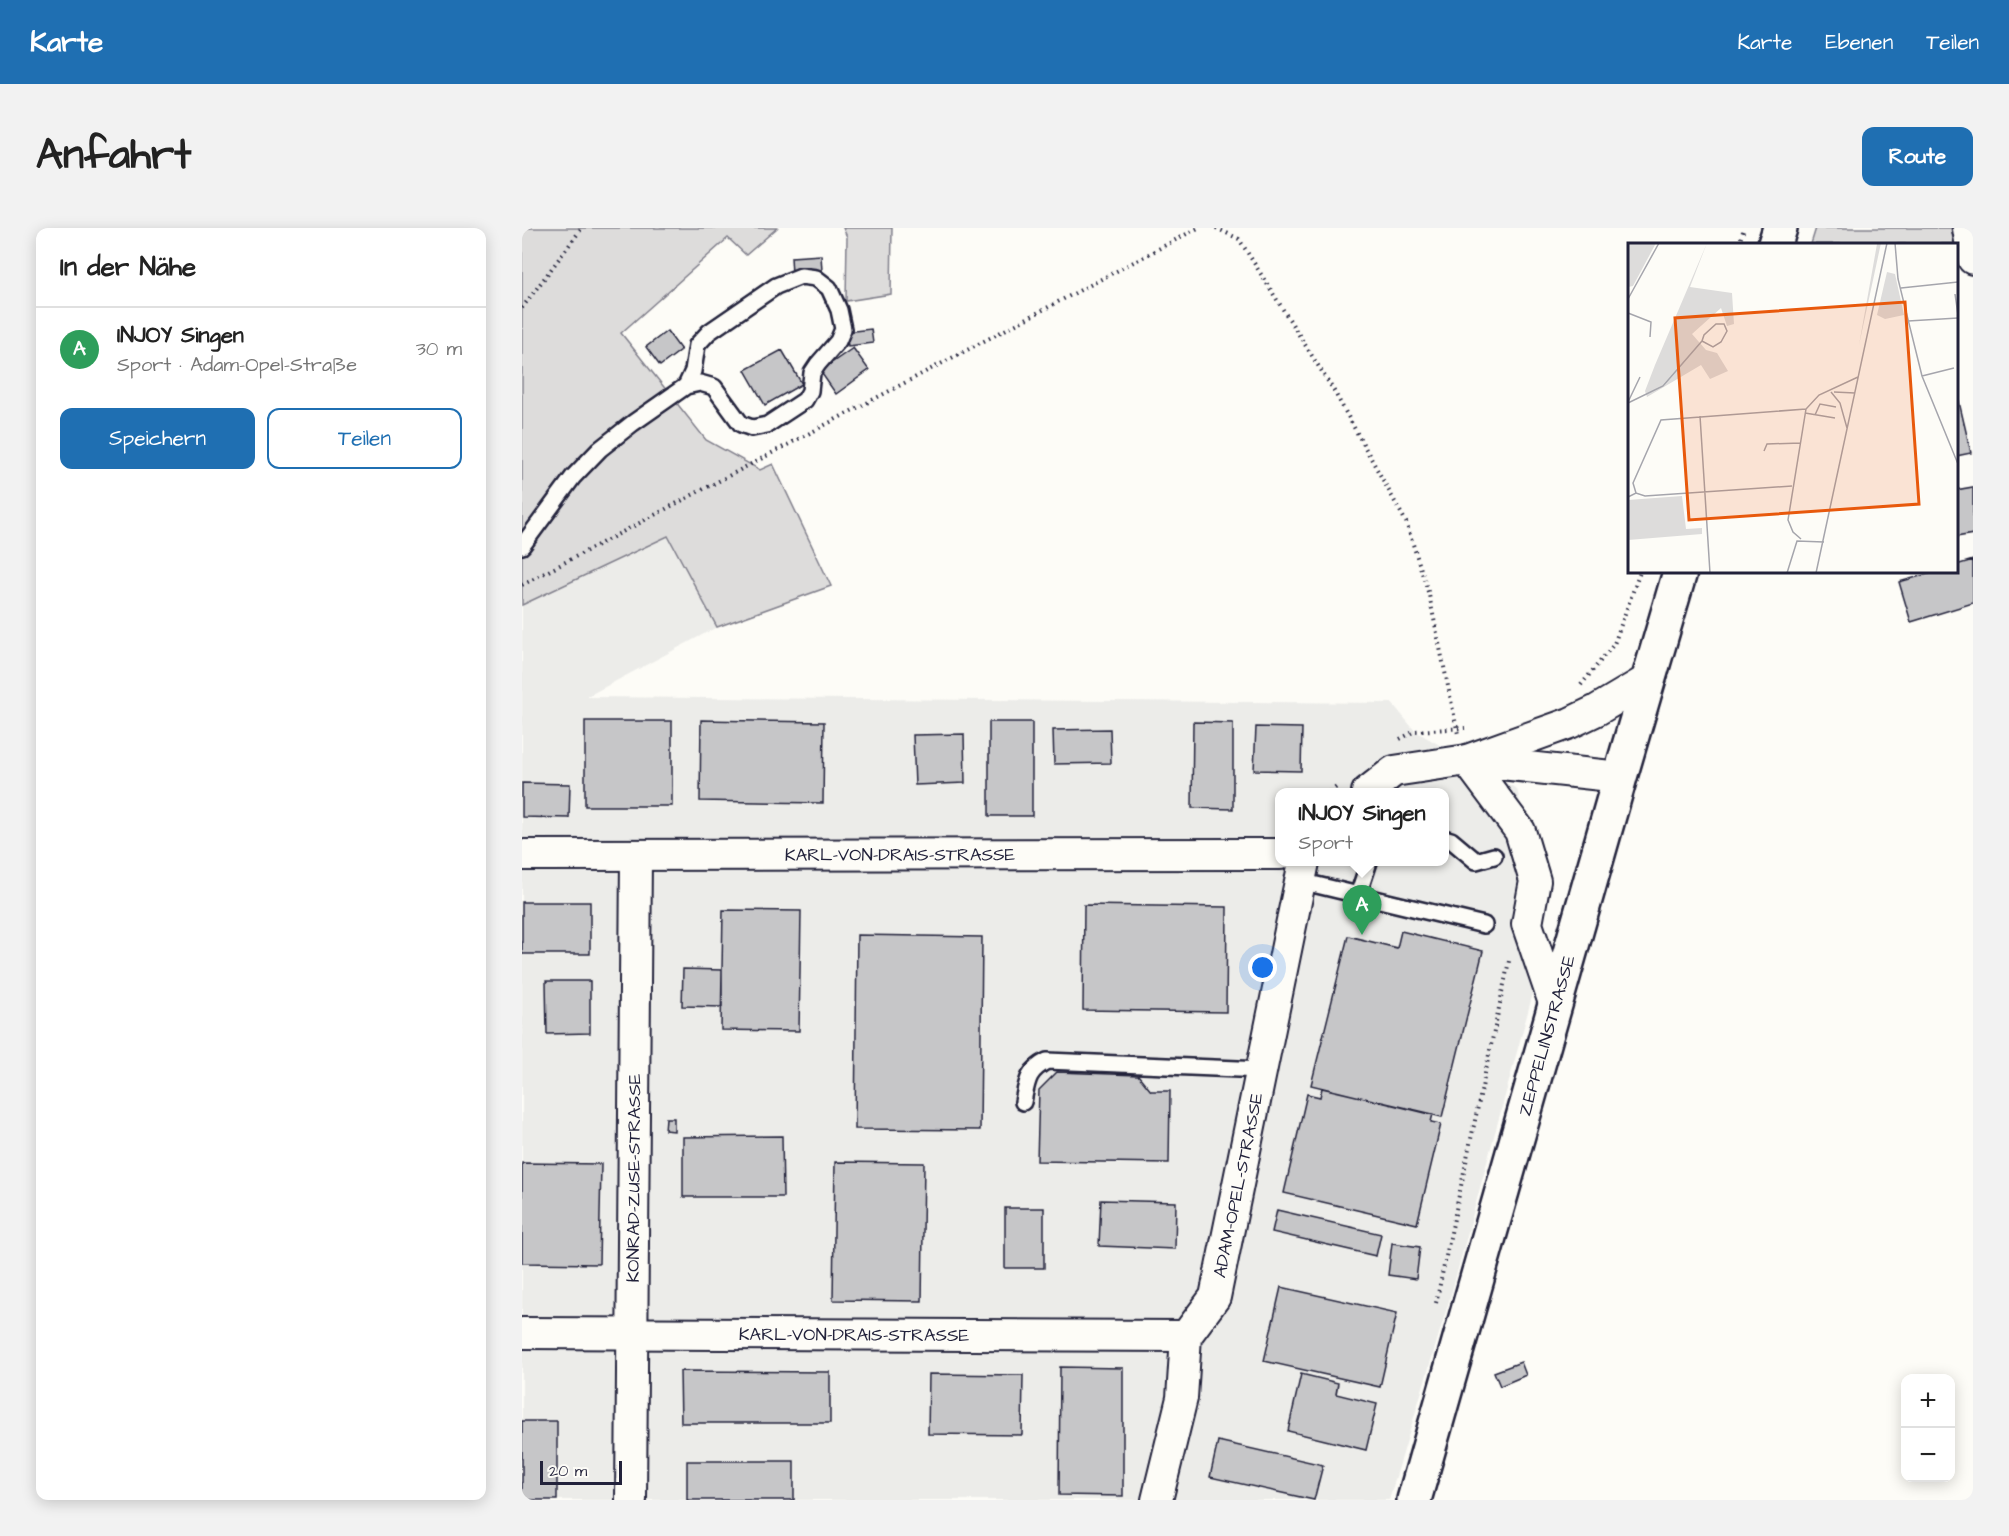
<!DOCTYPE html>
<html lang="de">
<head>
<meta charset="utf-8">
<style>
  body { margin:0; font-family:"Architects Daughter",sans-serif; background:#f2f2f2; color:#222 }
  .controls { position:absolute; right:18px; bottom:18px; display:grid; overflow:hidden; border-radius:12px; box-shadow:0 3px 15px #0003 }
  .controls button { width:54px; height:54px; display:grid; place-items:center; padding:0; border:0; border-bottom:2px solid #e0e0e0; background:#fff; color:#222; font:30px sans-serif }
  .scale { position:absolute; left:18px; bottom:15px; width:82px; box-sizing:border-box; padding-left:6px; border:3px solid #22223b; border-top:0; font-size:16px; line-height:21px; white-space:nowrap; color:#22223b; -webkit-text-stroke:4px #fdfcf7; paint-order:stroke }
  .you { position:absolute; left:741px; top:740px; width:21px; height:21px; margin:-15px; border:4px solid #fff; border-radius:50%; background:#1a73e8; box-shadow:0 0 0 9px #1a73e833 }
  .badge { display:grid; place-items:center; width:39px; height:39px; border-radius:50%; background:#1f6fb2; color:#fff; font-size:20px; font-weight:700 }
  .pin { position:absolute; translate:-50% -50px; filter:drop-shadow(0 2px 3px #0008) }
  .pin::after { content:''; position:absolute; top:32px; width:21px; height:18px; background:inherit; clip-path:polygon(0 0,100% 0,50% 100%) }
  .popup { position:absolute; left:753px; top:560px; width:174px; height:78px; box-sizing:border-box; display:grid; place-content:center; border-radius:12px; background:#fff; filter:drop-shadow(0 2px 4px #0005); font-size:20px; white-space:nowrap; color:#767676 }
  .popup b { font-size:22px; color:#222 }
  .popup::after { content:''; position:absolute; left:50%; top:100%; margin-left:-12px; border:12px solid transparent; border-top-color:#fff }
  .list { margin:0; padding:0; list-style:none }
  h2 { display:flex; justify-content:space-between; align-items:center; height:78px; margin:0; padding:0 24px; font-size:26px }
  h2 small { font-size:20px; font-weight:400; color:#767676 }
  .list li { display:grid; grid-template-columns:39px 1fr auto; gap:18px; align-items:center; box-sizing:border-box; height:84px; padding:0 24px; border-top:2px solid #e0e0e0 }
  .list b { display:block; font-size:22px; white-space:nowrap }
  .list p { margin:0; font-size:20px; white-space:nowrap; color:#767676 }
  .list em { font-size:20px; font-style:normal; color:#767676 }
  .actions { display:flex; gap:12px; padding:18px 24px }
  .actions a { flex:1; padding:14px 0; border:2px solid #1f6fb2; border-radius:12px; text-align:center; font-size:21px; color:#1f6fb2 }
  .actions .main { background:#1f6fb2; color:#fff }
  .map { position:relative; flex:none; width:1451px; height:1272px; overflow:hidden; border-radius:12px }
  header { display:flex; align-items:center; gap:36px; box-sizing:border-box; height:84px; padding:0 30px; background:#1f6fb2; color:#fff }
  header strong { font-size:28px }
  nav { display:flex; gap:33px; margin-inline-start:auto; font-size:21px }
  .intro { display:flex; align-items:center; justify-content:space-between; box-sizing:border-box; height:144px; padding:0 36px }
  h1 { margin:0; font-size:42px }
  .button { padding:15px 27px; border-radius:12px; background:#1f6fb2; color:#fff; font-size:21px; font-weight:700 }
  main { display:flex; gap:36px; padding:0 36px }
  aside { flex:1; background:#fff; border-radius:12px; box-shadow:0 3px 15px #0003 }
  .map>svg:first-child { display:block }
</style>
</head>
<body>
<header>
<strong>Karte</strong>
<nav><a>Karte</a><a>Ebenen</a><a>Teilen</a></nav>
</header>
<div class="intro"><h1>Anfahrt</h1><a class="button">Route</a></div>
<main>
<aside>
<h2>In der Nähe<small></small></h2>
<ul class="list">
<li><span class="badge" style="background:#2e9e5b">A</span><div><b>INJOY Singen</b><p>Sport · Adam-Opel-Straße</p></div><em>30 m</em></li>
</ul>
<div class="actions"><a class="main">Speichern</a><a>Teilen</a></div>
</aside>
<div class="map">
<svg width="1451" height="1272" viewBox="0 0 1451 1272">
  <rect width="100%" height="100%" fill="#fdfcf7"/>
  <filter id="ink" filterUnits="userSpaceOnUse"><feTurbulence type="fractalNoise" baseFrequency=".0167" numOctaves="2"/><feDisplacementMap in="SourceGraphic" scale="12" xChannelSelector="R" yChannelSelector="G"/><feConvolveMatrix kernelMatrix="1 2 1 2 8 2 1 2 1" color-interpolation-filters="sRGB"/></filter>
  <g filter="url(#ink)">
    <path fill="#ecece9" fill-rule="evenodd" d="M 147,308 L 195,399 L 64,469 L 870,475 L 893,503 L 995,561 L 1015,647 L 1011,765 L 930,1063 L 867,1272 L 0,1272 L 0,377 ZM 758,564 L 922,564 L 922,634 L 758,634 Z"/>
    <path fill="#dddcdb" stroke="#807f8b" stroke-width="1.5" d="M 0,0 L 255,0 L 224,27 L 206,10 L 99,105 L 184,212 L 238,242 L 251,236 L 309,358 L 195,399 L 146,308 L 0,377 Z
      M 321,0 L 370,0 L 369,66 L 324,73 L 325,9 Z
      M 1294,0 L 1429,0 L 1432,16 L 1289,16 Z"/>
    <path fill="#c6c6c8" stroke="#22223b" stroke-width="1.5" d="M 299,27 L 300,43 L 270,46 L 269,29 Z
      M 349,101 L 351,115 L 326,118 L 324,104 Z
      M 145,103 L 159,122 L 138,138 L 124,119 Z
      M 331,120 L 347,142 L 314,166 L 298,143 Z
      M 260,122 L 280,156 L 243,177 L 223,142 Z
      M 1434,161 L 1449,225 L 1434,228 Z
      M 1451,259 L 1451,306 L 1434,309 L 1434,262 Z
      M 1451,332 L 1451,375 L 1389,394 L 1377,354 L 1413,344 L 1434,344 L 1434,337 Z
      M 179,492 L 302,494 L 301,575 L 178,573 Z
      M 63,493 L 150,493 L 150,578 L 63,578 Z
      M 467,494 L 510,494 L 510,588 L 467,588 Z
      M 671,494 L 711,495 L 711,581 L 670,580 Z
      M 734,499 L 780,500 L 779,543 L 732,542 Z
      M 588,501 L 589,535 L 532,536 L 531,502 Z
      M 442,506 L 443,555 L 393,557 L 391,507 Z
      M 0,555 L 48,556 L 47,590 L 0,589 Z
      M 0,674 L 68,674 L 68,726 L 0,726 Z
      M 562,677 L 705,679 L 704,784 L 561,782 Z
      M 201,682 L 279,683 L 277,803 L 199,802 Z
      M 879,703 L 961,723 L 920,889 L 789,857 L 826,708 L 875,720 Z
      M 335,707 L 460,709 L 458,902 L 333,901 Z
      M 161,741 L 200,742 L 200,779 L 160,778 Z
      M 24,753 L 68,753 L 68,805 L 25,806 Z
      M 535,844 L 616,847 L 629,863 L 648,863 L 647,935 L 515,933 L 517,862 Z
      M 800,860 L 911,886 L 909,894 L 919,896 L 895,996 L 762,965 L 785,866 L 798,869 Z
      M 144,890 L 152,890 L 152,903 L 143,902 Z
      M 260,908 L 261,969 L 161,969 L 161,909 Z
      M 313,934 L 402,935 L 400,1073 L 311,1072 Z
      M 0,935 L 79,936 L 77,1036 L 0,1035 Z
      M 579,972 L 654,974 L 653,1021 L 577,1018 Z
      M 483,980 L 522,980 L 522,1040 L 483,1040 Z
      M 755,982 L 859,1006 L 854,1028 L 750,1004 Z
      M 870,1015 L 898,1019 L 894,1051 L 866,1047 Z
      M 759,1059 L 875,1085 L 858,1159 L 742,1133 Z
      M 999,1134 L 1004,1147 L 978,1158 L 972,1144 Z
      M 538,1139 L 601,1140 L 601,1268 L 537,1267 Z
      M 158,1143 L 308,1144 L 308,1195 L 159,1195 Z
      M 407,1146 L 501,1147 L 500,1207 L 406,1206 Z
      M 779,1146 L 816,1155 L 814,1166 L 855,1176 L 844,1222 L 766,1203 Z
      M 0,1193 L 35,1193 L 35,1272 L 0,1272 Z
      M 696,1213 L 801,1237 L 792,1272 L 688,1249 Z
      M 165,1233 L 272,1233 L 272,1272 L 165,1272 Z"/>
    <g fill="none" stroke-linecap="round" stroke-linejoin="round">
      <g stroke="#22223b" stroke-width="20">
        <path id="service" d="M 0,318 L 51,249 L 78,221 L 111,195 L 164,158 L 178,155 L 192,159 L 219,196 L 230,200 L 245,197 L 283,172 L 288,163 L 290,145 L 296,136 L 316,113 L 321,101 L 317,82 L 307,60 L 294,50 L 279,48 L 254,58 L 187,104 L 175,117 L 171,143 L 164,158
          M 922,610 L 929,612 L 954,633 L 972,628
          M 778,653 L 962,697
          M 836,667 L 847,634
          M 501,874 C 505,854 505,843 525,833 L 740,842"/>
      </g>
      <g stroke="#22223b" stroke-width="34">
        <g id="minor">
          <path d="M 1446,0 L 1451,31"/>
          <path d="M 945,532 L 998,603 L 1013,653 L 1005,696 L 1033,778"/>
          <path d="M 951,533 L 1098,549"/>
          <path d="M 845,564 L 872,543 L 945,532 L 1048,495 L 1075,482 L 1127,451"/>
          <path id="s1" d="M 0,627 L 758,626"/>
          <path id="s2" d="M 0,1105 L 664,1108"/>
          <path id="s3" d="M 109,1272 L 114,628"/>
          <path id="s4" d="M 635,1272 L 660,1170 L 664,1108 L 693,1069 L 782,634"/>
        </g>
      </g>
      <g stroke="#22223b" stroke-width="38">
        <g id="tertiary">
          <path d="M 1253,16 L 1258,0"/>
          <path id="s5" d="M 892,1272 L 1098,549 L 1158,344"/>
        </g>
      </g>
      <path stroke="#22223b" stroke-width="4" stroke-dasharray="1.5 4.5" stroke-linecap="butt" d="M 694,0 L 717,11 L 812,163 L 884,294 L 907,367 L 936,506
        M 1217,16 L 1222,0
        M 0,80 L 60,0
        M 0,357 L 676,0
        M 1059,457 L 1092,416 L 1118,344
        M 878,511 L 893,503 L 943,500
        M 808,564 L 817,557
        M 914,1075 L 987,733"/>
      <use href="#service" stroke="#fdfcf7" stroke-width="15"/>
      <use href="#minor" stroke="#fdfcf7" stroke-width="30"/>
      <use href="#tertiary" stroke="#fdfcf7" stroke-width="33"/>
    </g>
  </g>
  <g text-anchor="middle" stroke-width="4.5" stroke-linejoin="round" paint-order="stroke">
    <g font-size="18" fill="#22223b" stroke="#fdfcf7">
      <text dy="6" stroke="none"><textPath href="#s1" startOffset="378">KARL-VON-DRAIS-STRASSE</textPath></text>
      <text dy="6" stroke="none"><textPath href="#s5" startOffset="483">ZEPPELINSTRASSE</textPath></text>
      <text dy="6" stroke="none"><textPath href="#s3" startOffset="322">KONRAD-ZUSE-STRASSE</textPath></text>
      <text dy="6" stroke="none"><textPath href="#s4" startOffset="330">ADAM-OPEL-STRASSE</textPath></text>
      <text dy="6" stroke="none"><textPath href="#s2" startOffset="332">KARL-VON-DRAIS-STRASSE</textPath></text>
    </g>
  </g>
  <g transform="translate(1106 15)">
    <rect width="330" height="330" fill="#fdfcf7"/>
    <path d="M 0,0 L 28,0 L 5,43 L 0,44 ZM 79,0 L 62,44 L 104,50 L 106,81 L 99,83 L 93,65 L 64,91 L 78,107 L 89,110 L 100,128 L 82,136 L 73,122 L 19,154 L 17,148 L 27,122 ZM 245,0 L 253,0 L 231,102 L 249,1 ZM 259,29 L 267,31 L 276,72 L 257,76 L 249,72 ZM 54,253 L 58,286 L 74,285 L 74,291 L 0,297 L 0,257 Z" fill="#dddcdb"/>
    <path fill="none" stroke="#a5a5ac" stroke-width="1.5" d="M 267,0 L 270,36 L 294,133 L 330,221M 273,45 L 330,39M 327,51 L 330,72M 0,56 L 31,0M 0,70 L 23,79 L 22,94M 280,78 L 330,75M 294,133 L 326,125M 203,149 L 212,160 L 219,185M 206,149 L 227,150M 0,159 L 12,134M 0,160 L 35,143 L 74,98 L 85,104 L 93,99 L 99,88 L 96,81 L 88,81 L 76,92 L 74,98M 177,170 L 207,175M 187,172 L 192,161 L 208,164M 72,173 L 82,330M 136,208 L 139,201 L 173,200M 8,250 L 5,240 L 33,177 L 178,166M 0,254 L 8,250 L 17,253 L 164,243M 173,296 L 165,289 L 160,277 L 178,166 L 191,152 L 230,134M 159,330 L 169,298 L 196,299M 188,330 L 259,0"/>
    <path fill="#e8590c" fill-opacity="0.15" stroke="#e8590c" stroke-width="3" d="M 277,59 L 291,261 L 61,277 L 47,75 Z"/>
    <rect width="330" height="330" fill="none" stroke="#22223b" stroke-width="3"/>
  </g>
</svg>
<div class="controls">
<button>+</button>
<button>−</button>
</div>
<div class="scale">20 m</div>
<div class="you"></div>
<div class="pin badge" style="left:840px;top:707px;background:#2e9e5b">A</div>
<div class="popup"><b>INJOY Singen</b>Sport</div>
</div>
</main>
</body>
</html>
